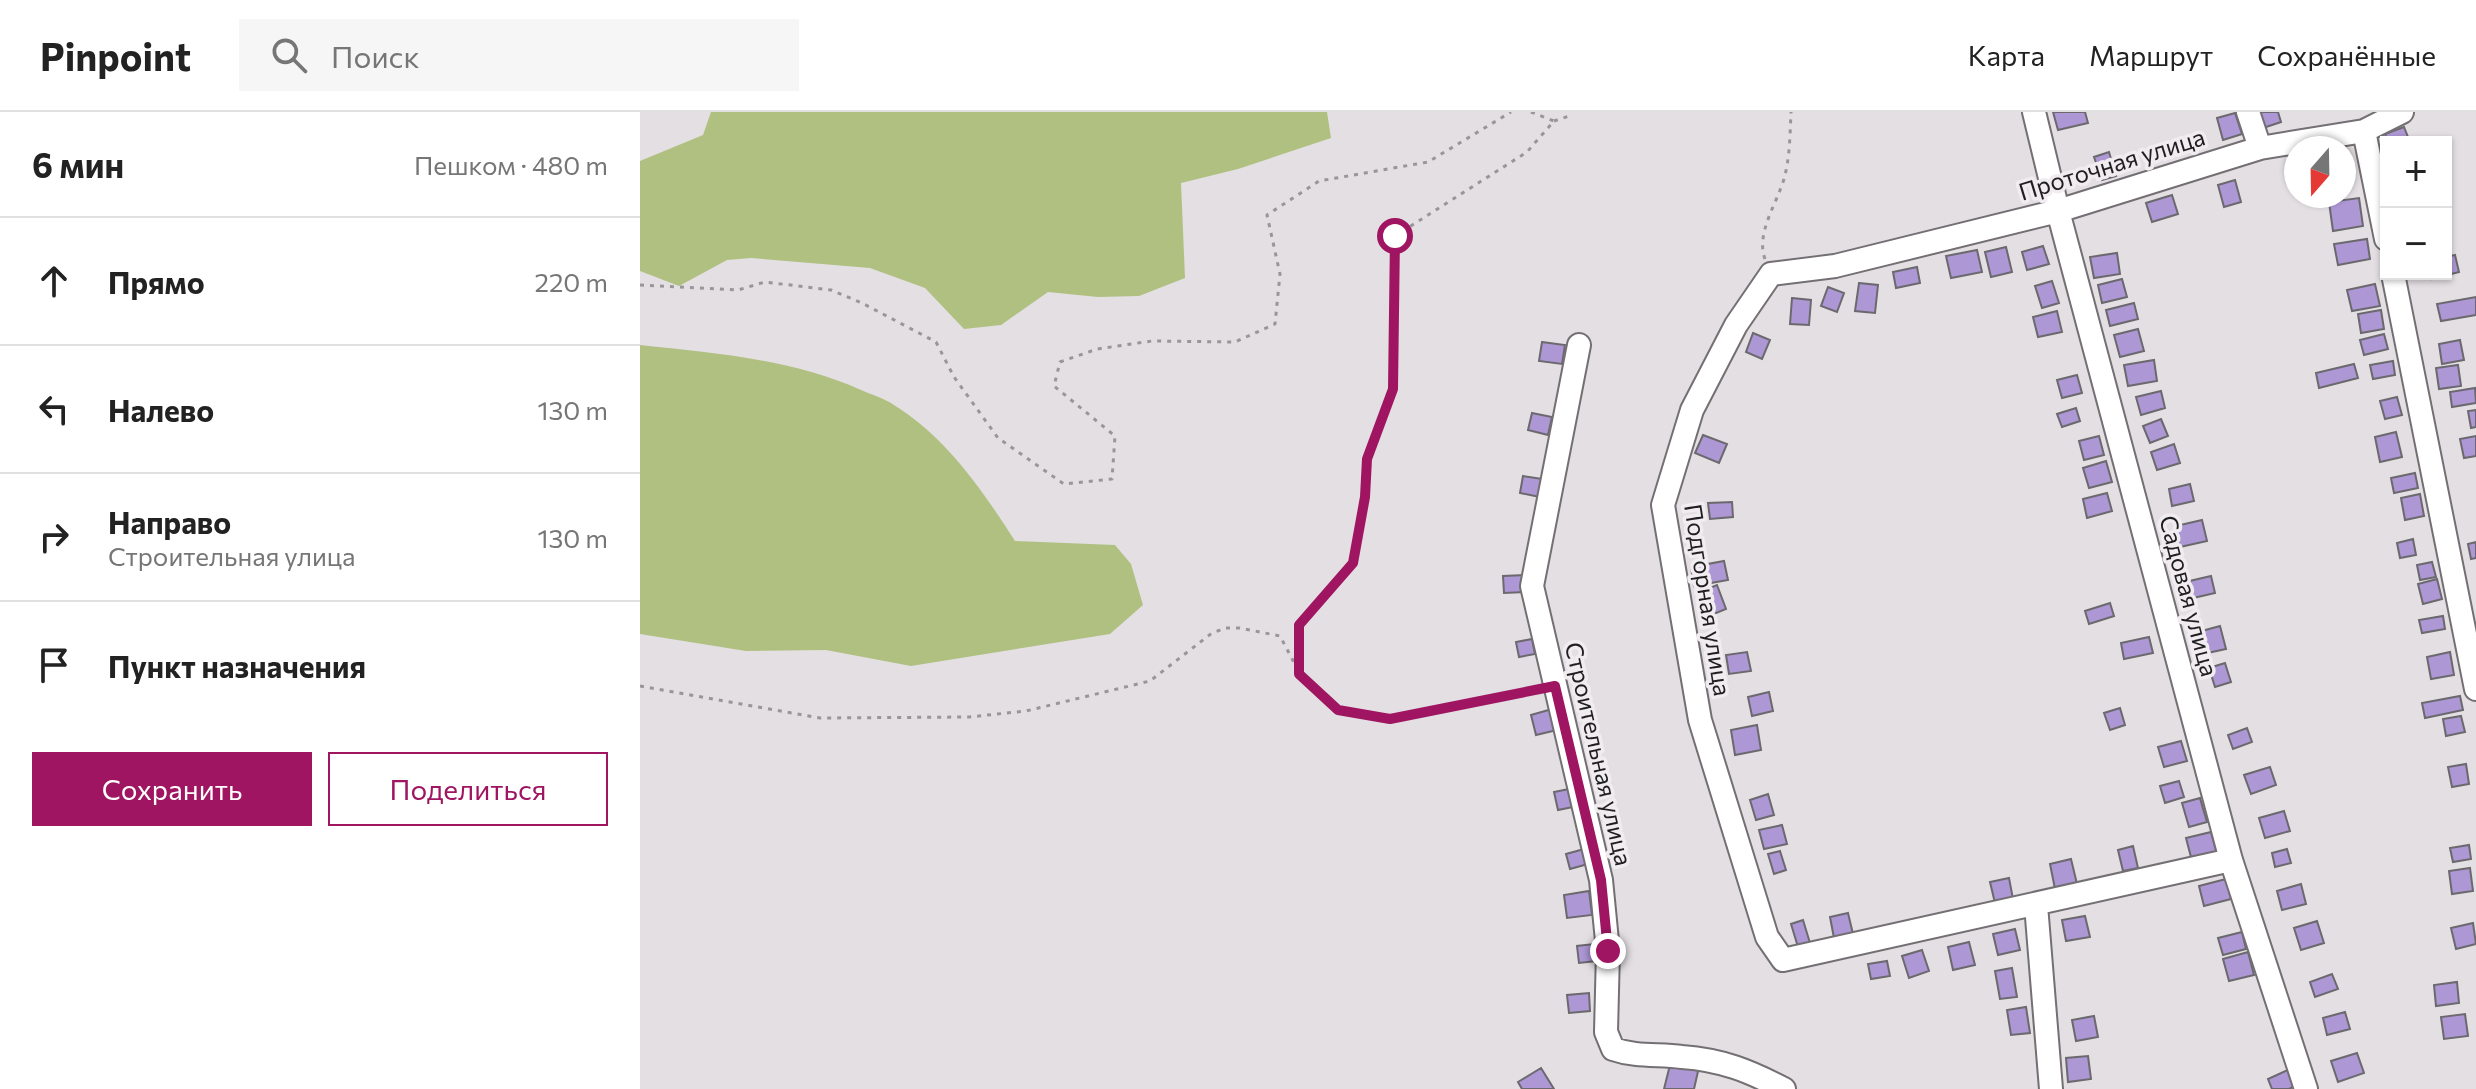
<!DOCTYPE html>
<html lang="ru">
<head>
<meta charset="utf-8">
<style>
  body { margin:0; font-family:Commissioner,sans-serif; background:#f6f6f6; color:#222 }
  .controls { position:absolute; right:24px; top:24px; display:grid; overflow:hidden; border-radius:0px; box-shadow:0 2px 6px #0004 }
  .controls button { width:72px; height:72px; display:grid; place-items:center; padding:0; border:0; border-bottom:2px solid #e0e0e0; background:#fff; color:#222; font:40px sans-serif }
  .compass { position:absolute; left:1644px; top:24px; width:72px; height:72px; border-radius:50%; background:#fff; box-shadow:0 2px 6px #0004; rotate:200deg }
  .stop { position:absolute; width:24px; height:24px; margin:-18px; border:6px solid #9f1561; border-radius:50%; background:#fff }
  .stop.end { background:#9f1561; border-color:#fff; box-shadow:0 2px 8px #0008 }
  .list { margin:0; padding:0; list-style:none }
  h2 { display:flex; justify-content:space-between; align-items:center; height:104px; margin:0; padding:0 32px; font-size:34px }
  h2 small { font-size:26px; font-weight:400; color:#767676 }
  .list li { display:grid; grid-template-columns:52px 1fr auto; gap:24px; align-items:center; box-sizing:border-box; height:128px; padding:0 32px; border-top:2px solid #e0e0e0 }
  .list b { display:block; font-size:30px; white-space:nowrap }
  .list p { margin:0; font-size:26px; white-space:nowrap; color:#767676 }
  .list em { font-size:26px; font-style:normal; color:#767676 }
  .actions { display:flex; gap:16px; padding:24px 32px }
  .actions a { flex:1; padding:18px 0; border:2px solid #9f1561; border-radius:0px; text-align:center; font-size:28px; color:#9f1561 }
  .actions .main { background:#9f1561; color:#fff }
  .icon { flex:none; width:44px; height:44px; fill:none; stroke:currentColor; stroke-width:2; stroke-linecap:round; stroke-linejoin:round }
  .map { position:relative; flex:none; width:1836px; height:977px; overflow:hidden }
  header { display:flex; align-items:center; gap:48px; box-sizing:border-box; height:112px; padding:0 40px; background:#fff; border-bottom:2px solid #e0e0e0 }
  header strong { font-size:38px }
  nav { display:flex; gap:44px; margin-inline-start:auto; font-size:28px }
  .search { width:560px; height:72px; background:#f6f6f6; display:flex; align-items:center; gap:20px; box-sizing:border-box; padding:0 28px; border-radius:0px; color:#767676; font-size:30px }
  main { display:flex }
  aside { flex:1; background:#fff }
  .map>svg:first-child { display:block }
</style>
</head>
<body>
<header>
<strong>Pinpoint</strong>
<div class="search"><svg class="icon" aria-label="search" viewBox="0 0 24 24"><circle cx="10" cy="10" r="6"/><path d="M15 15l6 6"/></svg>Поиск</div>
<nav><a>Карта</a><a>Маршрут</a><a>Сохранённые</a></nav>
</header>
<main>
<aside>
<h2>6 мин<small>Пешком · 480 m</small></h2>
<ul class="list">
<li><svg class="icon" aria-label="ahead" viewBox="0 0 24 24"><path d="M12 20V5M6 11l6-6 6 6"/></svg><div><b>Прямо</b></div><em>220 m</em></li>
<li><svg class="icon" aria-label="left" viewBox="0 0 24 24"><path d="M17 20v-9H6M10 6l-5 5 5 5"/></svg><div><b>Налево</b></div><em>130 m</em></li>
<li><svg class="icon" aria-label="right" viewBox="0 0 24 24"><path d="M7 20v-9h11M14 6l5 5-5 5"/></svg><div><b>Направо</b><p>Строительная улица</p></div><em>130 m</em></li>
<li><svg class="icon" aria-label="arrive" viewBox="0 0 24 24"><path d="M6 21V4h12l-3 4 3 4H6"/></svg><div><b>Пункт назначения</b></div></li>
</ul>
<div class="actions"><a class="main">Сохранить</a><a>Поделиться</a></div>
</aside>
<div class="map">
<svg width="1836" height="977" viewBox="0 0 1836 977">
  <rect width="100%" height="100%" fill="#e3dfe3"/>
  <path fill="#b0c080" d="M 71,0 L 687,0 L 691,26 L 598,57 L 541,71 L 545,166 L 499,184 L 458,185 L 408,180 L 361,213 L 324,217 L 285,176 L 230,156 L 111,146 L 87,148 L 39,174 L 0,159 L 0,49 L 63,23 Z
    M 0,233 C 75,241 151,247 221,278 C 232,283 244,286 254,293 C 306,325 343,379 375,429 L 475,433 L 491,452 L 503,493 L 470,522 L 271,554 L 186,538 L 106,539 L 0,522 Z"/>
  <path fill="#ad97d5" stroke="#6b696e" stroke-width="2" d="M 1413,0 L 1445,0 L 1448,11 L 1418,18 Z
    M 1614,0 L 1638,0 L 1641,10 L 1620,17 Z
    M 1595,1 L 1602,22 L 1583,28 L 1577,6 Z
    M 1764,15 L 1770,30 L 1748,30 L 1745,22 Z
    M 1469,40 L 1476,64 L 1462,68 L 1454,45 Z
    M 1595,68 L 1601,90 L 1584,95 L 1578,73 Z
    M 1532,83 L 1538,102 L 1512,110 L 1506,91 Z
    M 1719,86 L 1723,114 L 1693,119 L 1689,90 Z
    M 1727,127 L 1730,147 L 1698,153 L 1694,132 Z
    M 1403,134 L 1409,152 L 1387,158 L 1382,140 Z
    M 1366,135 L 1372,160 L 1351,165 L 1345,140 Z
    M 1337,138 L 1342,160 L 1311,166 L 1306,144 Z
    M 1477,141 L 1480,162 L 1454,166 L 1450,145 Z
    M 1815,143 L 1819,160 L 1792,167 L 1791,162 L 1806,162 L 1806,145 Z
    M 1277,155 L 1280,171 L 1256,176 L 1253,160 Z
    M 1482,167 L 1487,185 L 1462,191 L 1458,173 Z
    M 1412,169 L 1419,191 L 1402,196 L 1395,174 Z
    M 1219,171 L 1238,173 L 1235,201 L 1215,199 Z
    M 1735,172 L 1740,194 L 1712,199 L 1707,178 Z
    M 1188,175 L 1204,181 L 1197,200 L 1181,194 Z
    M 1836,185 L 1836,203 L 1801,209 L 1797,192 Z
    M 1152,186 L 1171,188 L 1169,213 L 1150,212 Z
    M 1494,191 L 1498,207 L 1470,214 L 1466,198 Z
    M 1741,198 L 1744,217 L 1721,221 L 1718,202 Z
    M 1417,199 L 1422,220 L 1398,225 L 1393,205 Z
    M 1498,217 L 1504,239 L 1480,245 L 1474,223 Z
    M 1113,221 L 1130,228 L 1122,247 L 1106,240 Z
    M 1744,222 L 1748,237 L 1724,243 L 1720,228 Z
    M 1820,228 L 1824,248 L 1802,252 L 1799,232 Z
    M 902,230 L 925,233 L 922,252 L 899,249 Z
    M 1514,248 L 1517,269 L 1488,274 L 1484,253 Z
    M 1753,249 L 1755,263 L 1733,267 L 1730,253 Z
    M 1714,252 L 1718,266 L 1679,276 L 1676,261 Z
    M 1818,253 L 1821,274 L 1799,277 L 1796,256 Z
    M 1437,263 L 1442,281 L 1422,286 L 1417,268 Z
    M 1835,276 L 1836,291 L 1812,295 L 1810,280 Z
    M 1521,279 L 1525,296 L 1501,303 L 1496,285 Z
    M 1757,285 L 1762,303 L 1745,307 L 1740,289 Z
    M 1436,296 L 1440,309 L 1422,315 L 1417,302 Z
    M 1836,298 L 1836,315 L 1831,316 L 1828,299 Z
    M 892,301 L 912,305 L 908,323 L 888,318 Z
    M 1521,307 L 1528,324 L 1510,331 L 1503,314 Z
    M 1756,320 L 1762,345 L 1740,350 L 1735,325 Z
    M 1063,323 L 1087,332 L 1079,351 L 1055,341 Z
    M 1459,324 L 1464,343 L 1444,348 L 1439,329 Z
    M 1836,324 L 1836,344 L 1824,346 L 1820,327 Z
    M 1534,332 L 1540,351 L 1517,358 L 1511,340 Z
    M 1466,349 L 1472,370 L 1449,376 L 1443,356 Z
    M 1775,361 L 1778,376 L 1754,381 L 1751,366 Z
    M 883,364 L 903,367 L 900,385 L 880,381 Z
    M 1550,372 L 1554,389 L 1532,394 L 1529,377 Z
    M 1467,381 L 1472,399 L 1447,406 L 1443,387 Z
    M 1780,382 L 1784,404 L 1765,408 L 1761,386 Z
    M 1092,390 L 1093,405 L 1070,407 L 1068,391 Z
    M 1562,408 L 1567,429 L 1540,435 L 1536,414 Z
    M 1773,427 L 1776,443 L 1760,446 L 1757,431 Z
    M 1836,430 L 1836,446 L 1831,447 L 1828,432 Z
    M 1084,449 L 1088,468 L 1054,474 L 1051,455 Z
    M 1792,450 L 1796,465 L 1780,468 L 1777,453 Z
    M 886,463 L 886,480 L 864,481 L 863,464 Z
    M 1571,464 L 1575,481 L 1549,487 L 1545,470 Z
    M 1797,467 L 1802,487 L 1783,492 L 1778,472 Z
    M 1077,473 L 1086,497 L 1069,504 L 1060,480 Z
    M 1470,491 L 1474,504 L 1449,512 L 1445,499 Z
    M 1803,504 L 1805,517 L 1782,521 L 1779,508 Z
    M 1580,514 L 1586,537 L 1563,542 L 1558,520 Z
    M 1509,525 L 1513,541 L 1484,547 L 1481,531 Z
    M 892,527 L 895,542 L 879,545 L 876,530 Z
    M 1107,540 L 1111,559 L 1089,562 L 1086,543 Z
    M 1810,540 L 1814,563 L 1791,567 L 1787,545 Z
    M 1585,551 L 1591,570 L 1575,575 L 1569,556 Z
    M 1129,580 L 1133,599 L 1112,604 L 1108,585 Z
    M 1820,584 L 1823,598 L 1785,606 L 1782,591 Z
    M 1480,596 L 1485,613 L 1470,618 L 1464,601 Z
    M 912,597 L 917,618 L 896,623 L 891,603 Z
    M 1821,604 L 1825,620 L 1806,624 L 1803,607 Z
    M 1117,613 L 1121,638 L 1095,643 L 1091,618 Z
    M 1607,616 L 1612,630 L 1593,637 L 1588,623 Z
    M 1541,629 L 1547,649 L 1524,655 L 1518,635 Z
    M 1826,652 L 1829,672 L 1812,675 L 1808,655 Z
    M 1630,655 L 1636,673 L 1611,682 L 1604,663 Z
    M 1539,669 L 1544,685 L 1525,691 L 1520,674 Z
    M 934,676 L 938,694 L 918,698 L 914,680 Z
    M 1128,682 L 1134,703 L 1116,708 L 1110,688 Z
    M 1560,686 L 1567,710 L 1549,715 L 1542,691 Z
    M 1644,699 L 1650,719 L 1625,726 L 1619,706 Z
    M 1142,713 L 1147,732 L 1124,737 L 1119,718 Z
    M 1571,720 L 1577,742 L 1552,749 L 1546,726 Z
    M 1829,733 L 1831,747 L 1813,750 L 1810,736 Z
    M 1493,734 L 1498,756 L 1483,759 L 1478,738 Z
    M 944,737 L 948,752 L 930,757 L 926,742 Z
    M 1647,737 L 1651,751 L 1635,755 L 1632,741 Z
    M 1140,739 L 1146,758 L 1134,762 L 1128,742 Z
    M 1431,747 L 1437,772 L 1415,777 L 1410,752 Z
    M 1830,756 L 1833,779 L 1812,782 L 1809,759 Z
    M 1369,766 L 1373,787 L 1355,791 L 1350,770 Z
    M 1586,767 L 1591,787 L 1564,794 L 1559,774 Z
    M 1661,772 L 1666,792 L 1642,798 L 1637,779 Z
    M 949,779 L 952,803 L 927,806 L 924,783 Z
    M 1208,801 L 1213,822 L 1194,826 L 1190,805 Z
    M 1445,804 L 1450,825 L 1426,829 L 1422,808 Z
    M 1163,808 L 1170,831 L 1158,835 L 1151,812 Z
    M 1677,809 L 1684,831 L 1661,838 L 1654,816 Z
    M 1833,811 L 1836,832 L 1816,837 L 1811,816 Z
    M 1375,817 L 1380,838 L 1358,843 L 1353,822 Z
    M 1602,820 L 1606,837 L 1583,843 L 1578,826 Z
    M 1329,830 L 1335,853 L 1313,858 L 1308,835 Z
    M 954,832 L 956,849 L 939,851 L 937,834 Z
    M 1282,838 L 1289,859 L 1269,866 L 1262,844 Z
    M 1608,840 L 1614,863 L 1589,869 L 1583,847 Z
    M 1247,849 L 1250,864 L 1231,867 L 1228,852 Z
    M 1372,856 L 1377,885 L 1360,887 L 1355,859 Z
    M 1692,862 L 1698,877 L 1675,885 L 1670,870 Z
    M 1817,870 L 1819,891 L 1796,894 L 1794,873 Z
    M 949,881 L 950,899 L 929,901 L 927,883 Z
    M 1386,895 L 1390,921 L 1371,923 L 1367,898 Z
    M 1705,900 L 1710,917 L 1687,923 L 1683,906 Z
    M 1825,902 L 1828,924 L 1804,927 L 1801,905 Z
    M 1454,904 L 1458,925 L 1436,929 L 1432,908 Z
    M 1717,941 L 1724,961 L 1698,970 L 1691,949 Z
    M 1448,944 L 1451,967 L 1428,970 L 1426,946 Z
    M 1031,949 L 1059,955 L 1054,977 L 1024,977 Z
    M 901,956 L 914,977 L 882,977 L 878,970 Z
    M 1650,957 L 1657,973 L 1649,977 L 1632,977 L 1628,967 Z"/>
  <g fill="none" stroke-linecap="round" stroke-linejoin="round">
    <g stroke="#736f73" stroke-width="26">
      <path id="minor" d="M 1394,0 L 1418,99 L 1591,748 L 1666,977
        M 1608,0 L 1620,36
        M 1724,19 L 1746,127
        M 1753,162 L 1836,577
        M 939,233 L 892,474 L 961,768 L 968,839 L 966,920 L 973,937 C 996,945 1018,942 1042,945 C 1083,948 1109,959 1144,977
        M 1591,748 L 1143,848 L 1127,825 L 1060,608 L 1023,393 L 1052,298 L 1096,213 L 1131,162 L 1195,154 L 1418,99 L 1620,36 L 1724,19 L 1762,0
        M 1396,793 L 1411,977"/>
    </g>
    <path stroke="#999699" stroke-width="3" stroke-dasharray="4 6" stroke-linecap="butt" d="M 891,0 L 914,9 L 887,40 L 755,124 L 753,277 L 727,347 L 725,385 L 713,451 L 659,513 L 659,562 L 698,598 L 750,607 L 899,577
      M 914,9 L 929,4 L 930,0
      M 1125,147 C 1115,120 1139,89 1145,63 C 1150,43 1150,21 1151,0
      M 0,173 L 98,178 L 125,170 L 191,178 L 222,191 L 296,230 L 314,265 L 358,326 L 424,372 L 472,367 L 475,324 L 414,274 L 420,250 L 457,237 L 512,229 L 595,230 L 635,212 L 640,162 L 627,103 L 679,69 L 788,50 L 871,0
      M 0,574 L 180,606 L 329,605 L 386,599 L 510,569 L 572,521 L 586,516 L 600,516 L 640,524 L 658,558"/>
    <use href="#minor" stroke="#fff" stroke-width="22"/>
  </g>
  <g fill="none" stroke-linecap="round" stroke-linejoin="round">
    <path stroke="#9f1561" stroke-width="10" d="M 755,124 L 753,277 L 727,347 L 725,385 L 713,451 L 659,513 L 659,562 L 698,598 L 750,607 L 915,574 L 961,768 L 968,839"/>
  </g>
  <g text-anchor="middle" stroke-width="7" stroke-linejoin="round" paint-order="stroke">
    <g font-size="24" fill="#201f20" stroke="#f0ecf0">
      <text transform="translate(1472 53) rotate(-17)" y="8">Проточная улица</text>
      <text transform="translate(1548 484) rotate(75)" y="8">Садовая улица</text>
      <text transform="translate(1067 488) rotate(81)" y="8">Подгорная улица</text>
      <text transform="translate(958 642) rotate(77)" y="8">Строительная улица</text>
    </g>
  </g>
</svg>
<div class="controls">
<button>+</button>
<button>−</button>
</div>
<svg class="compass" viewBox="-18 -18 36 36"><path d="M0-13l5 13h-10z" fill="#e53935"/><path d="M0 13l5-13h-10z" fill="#767676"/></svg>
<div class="stop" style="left:755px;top:124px"></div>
<div class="stop end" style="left:968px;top:839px"></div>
</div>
</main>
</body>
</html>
